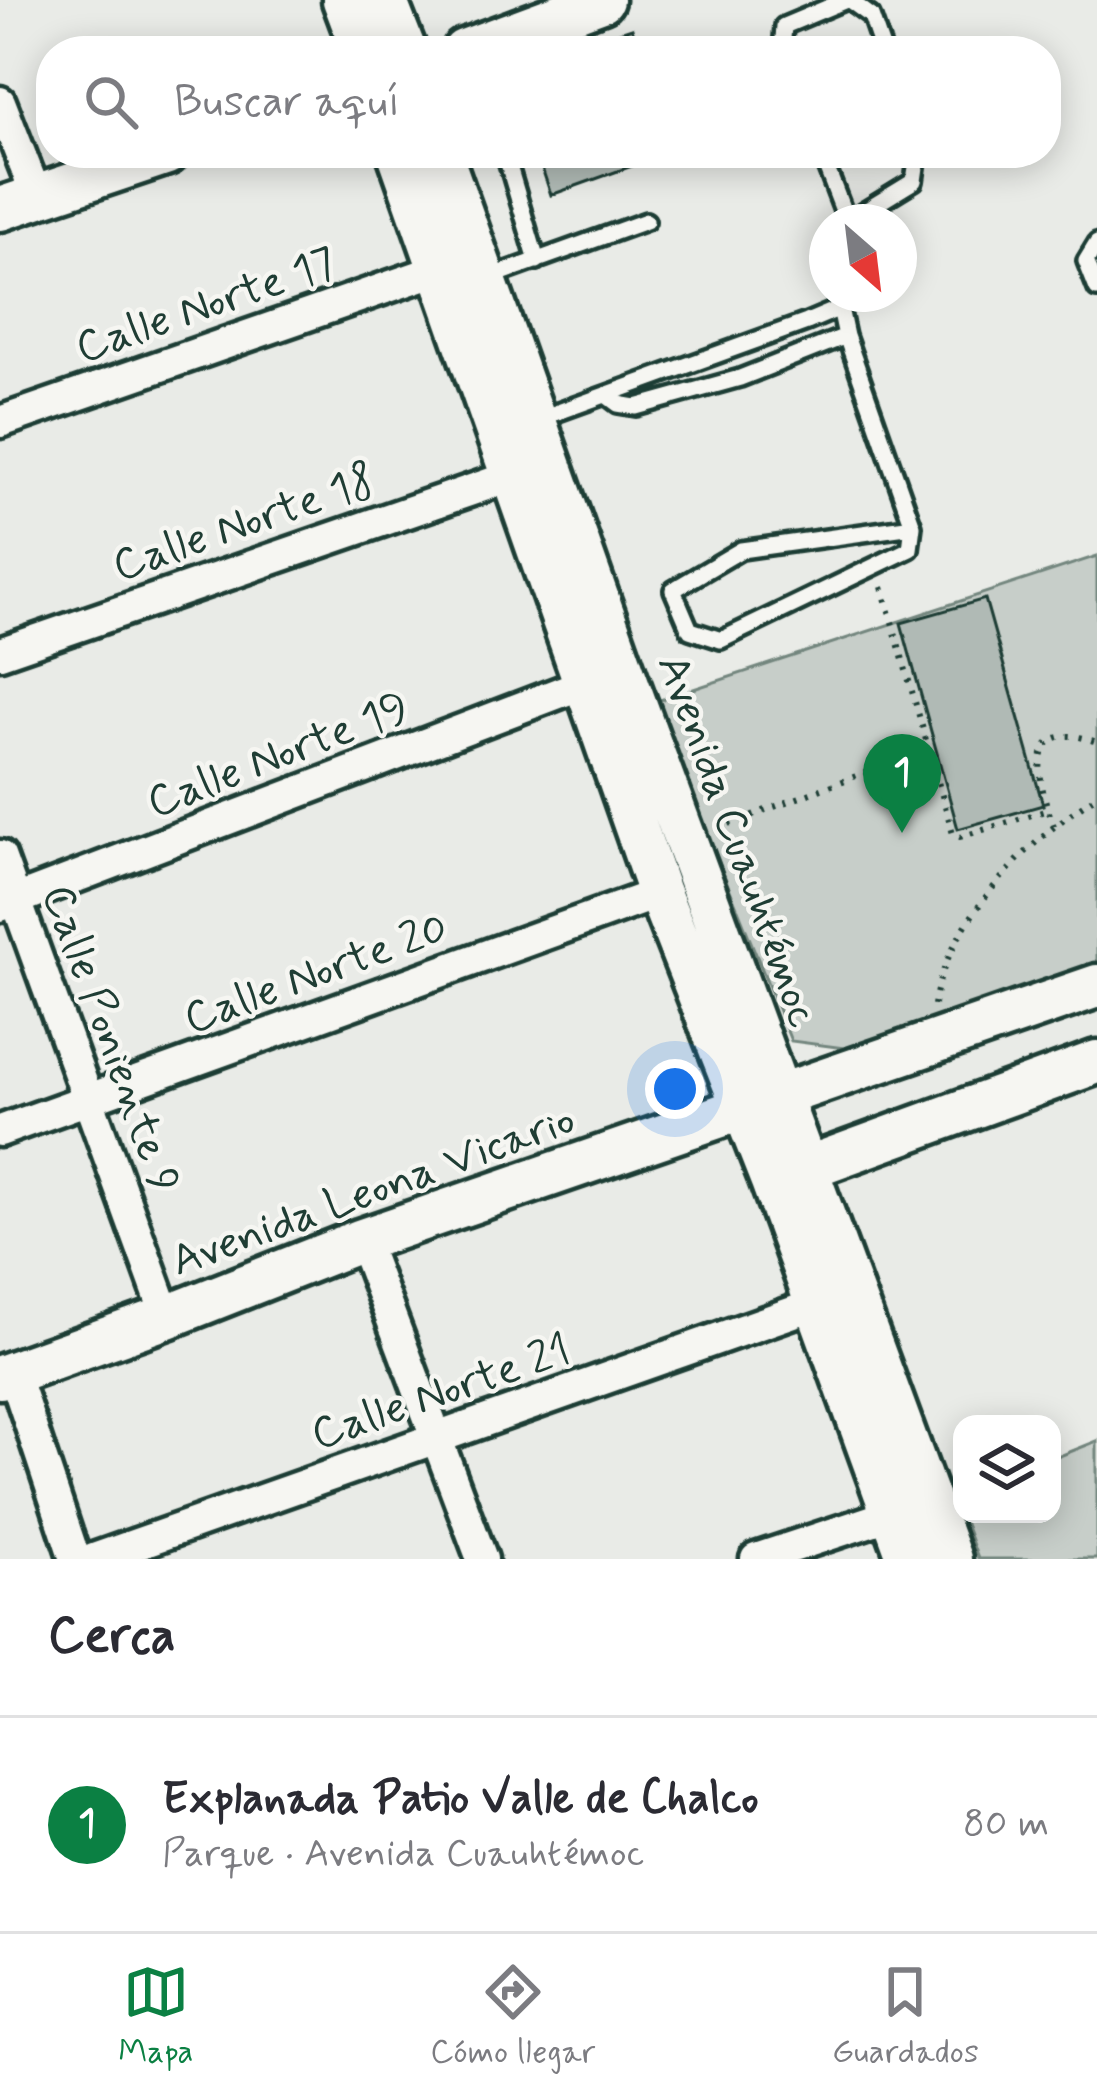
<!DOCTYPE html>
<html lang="es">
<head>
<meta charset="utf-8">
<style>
  body { margin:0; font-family:Mynerve,sans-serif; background:#f2f2f3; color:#2b2b33 }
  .controls { position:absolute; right:36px; bottom:36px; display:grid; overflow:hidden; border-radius:24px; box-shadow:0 6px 30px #0003 }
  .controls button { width:108px; height:108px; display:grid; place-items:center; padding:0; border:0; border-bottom:3px solid #e1e1e2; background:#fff; color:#2b2b33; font:60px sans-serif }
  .compass { position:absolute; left:809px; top:204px; width:108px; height:108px; border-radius:50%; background:#fff; box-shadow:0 6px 30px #0003; rotate:152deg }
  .you { position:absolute; left:675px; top:1089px; width:42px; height:42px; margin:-30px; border:9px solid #fff; border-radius:50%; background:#1a73e8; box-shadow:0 0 0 18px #1a73e833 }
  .badge { display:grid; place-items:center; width:78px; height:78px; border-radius:50%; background:#0b8043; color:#fff; font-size:39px; font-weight:700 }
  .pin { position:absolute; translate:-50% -99px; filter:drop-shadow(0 3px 6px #0008) }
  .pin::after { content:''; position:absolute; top:63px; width:42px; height:36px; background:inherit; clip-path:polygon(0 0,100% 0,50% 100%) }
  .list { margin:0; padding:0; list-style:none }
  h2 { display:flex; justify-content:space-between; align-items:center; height:156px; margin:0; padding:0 48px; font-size:51px }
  h2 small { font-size:39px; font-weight:400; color:#7c7c81 }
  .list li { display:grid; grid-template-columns:78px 1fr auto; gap:36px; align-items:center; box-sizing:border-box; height:216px; padding:0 48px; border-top:3px solid #e1e1e2 }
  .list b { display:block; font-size:45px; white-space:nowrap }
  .list p { margin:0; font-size:39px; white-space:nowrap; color:#7c7c81 }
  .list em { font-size:39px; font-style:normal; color:#7c7c81 }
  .icon { flex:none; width:66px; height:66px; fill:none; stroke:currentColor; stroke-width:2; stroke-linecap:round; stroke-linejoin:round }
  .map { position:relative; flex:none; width:1097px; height:1559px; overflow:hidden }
  .search { position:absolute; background:#fff; box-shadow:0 6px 30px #0003; left:36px; right:36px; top:36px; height:132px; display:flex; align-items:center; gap:30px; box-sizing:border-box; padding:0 42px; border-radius:48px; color:#7c7c81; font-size:45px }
  .sheet { height:372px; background:#fff }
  nav { display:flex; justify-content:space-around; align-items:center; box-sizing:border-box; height:168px; border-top:3px solid #e1e1e2; background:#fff; font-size:33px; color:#7c7c81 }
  nav a { display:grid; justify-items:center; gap:6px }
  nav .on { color:#0b8043 }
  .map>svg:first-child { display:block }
</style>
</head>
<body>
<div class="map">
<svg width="1097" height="1559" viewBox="0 0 1097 1559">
  <rect width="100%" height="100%" fill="#e9ebe7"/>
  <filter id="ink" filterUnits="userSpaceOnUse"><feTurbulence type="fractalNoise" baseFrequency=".00833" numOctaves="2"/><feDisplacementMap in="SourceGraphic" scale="24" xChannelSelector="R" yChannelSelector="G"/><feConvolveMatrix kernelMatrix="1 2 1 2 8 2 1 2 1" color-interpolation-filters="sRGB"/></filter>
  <g filter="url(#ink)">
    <path fill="#c7cec9" stroke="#73867e" stroke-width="3" d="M 1097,556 L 1097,964 L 852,1049 L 791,1041 L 654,702 Z
      M 1097,1441 L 1097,1559 L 978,1559 L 955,1497 L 962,1494 L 962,1514 L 1052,1514 L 1052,1459 Z"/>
    <path fill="#b0bab5" stroke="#1f3d34" stroke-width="3" d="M 632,28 L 639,51 L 562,51 Z
      M 537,153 L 668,153 L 551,195 Z
      M 985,599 L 1043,805 L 958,829 L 901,623 Z"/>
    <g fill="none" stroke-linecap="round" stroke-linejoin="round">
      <g stroke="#1f3d34" stroke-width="24">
        <path id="lane" d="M 849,0 L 871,16 L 883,51
          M 782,51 L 784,26 L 846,0
          M 505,153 L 537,261
          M 821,153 L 847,221
          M 847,222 L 914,181 L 918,153
          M 1097,243 L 1086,261 L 1097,289
          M 485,279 L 646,221
          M 846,336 L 913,526 L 910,549 L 721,640 L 690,630 L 673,590 L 741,550 L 913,526
          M 606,395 L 618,404 L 636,407 L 740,378 L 846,336 L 840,308
          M 536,420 L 807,322 L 840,308 L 840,294"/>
      </g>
      <g stroke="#1f3d34" stroke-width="39">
        <path id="street" d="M 0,102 L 37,197
          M 0,422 L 440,269
          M 0,653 L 515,475
          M 0,856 L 167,1317
          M 0,906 L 585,683
          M 0,1131 L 659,893
          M 362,1240 L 482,1559
          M 13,1372 L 75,1559
          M 94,1559 L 816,1304
          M 756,1559 L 892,1514"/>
      </g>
      <g stroke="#1f3d34" stroke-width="51">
        <path id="secondary" d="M 344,0 L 363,51
          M 385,0 L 405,51
          M 464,51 L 602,0
          M 399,153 L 659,893 L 772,1181 L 909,1559
          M 440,153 L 625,676 L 950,1559
          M 0,209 L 167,153
          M 779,1178 L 1097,1062
          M 0,1377 L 167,1317 L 362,1240 L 1097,986"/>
      </g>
      <path stroke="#1f3d34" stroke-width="6" stroke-dasharray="3 9" stroke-linecap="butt" d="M 882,587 L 953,834 L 960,837 L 1048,810
        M 1054,826 C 1036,780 1024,716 1097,742
        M 718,828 L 928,749
        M 934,1005 C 946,924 1029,838 1097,796"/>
      <use href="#lane" stroke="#f6f6f2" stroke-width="15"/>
      <use href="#street" stroke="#f6f6f2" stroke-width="30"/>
      <use href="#secondary" stroke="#f6f6f2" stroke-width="42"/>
    </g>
  </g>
  <g text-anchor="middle" stroke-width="9" stroke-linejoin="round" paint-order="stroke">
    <g font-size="45" fill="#1f3d34" stroke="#f6f6f2">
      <text transform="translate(205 303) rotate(-19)" y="16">Calle Norte 17</text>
      <text transform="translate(243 521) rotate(-19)" y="16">Calle Norte 18</text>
      <text transform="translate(277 753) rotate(-21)" y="16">Calle Norte 19</text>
      <text transform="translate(740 840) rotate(70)" y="16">Avenida Cuauhtémoc</text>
      <text transform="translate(315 971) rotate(-20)" y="16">Calle Norte 20</text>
      <text transform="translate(113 1038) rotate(70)" y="16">Calle Poniente 9</text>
      <text transform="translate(372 1188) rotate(-20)" y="16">Avenida Leona Vicario</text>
      <text transform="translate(440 1390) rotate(-19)" y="16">Calle Norte 21</text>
    </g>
  </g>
</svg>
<div class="controls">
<button><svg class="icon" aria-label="layers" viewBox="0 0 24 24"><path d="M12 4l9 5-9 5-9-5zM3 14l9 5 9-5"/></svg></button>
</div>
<svg class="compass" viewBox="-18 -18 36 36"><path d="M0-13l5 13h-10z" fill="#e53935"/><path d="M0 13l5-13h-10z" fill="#7c7c81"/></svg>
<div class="you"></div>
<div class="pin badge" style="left:902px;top:833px">1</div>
<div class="search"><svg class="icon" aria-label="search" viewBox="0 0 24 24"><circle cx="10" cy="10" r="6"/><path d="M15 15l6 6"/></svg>Buscar aquí</div>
</div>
<section class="sheet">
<h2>Cerca<small></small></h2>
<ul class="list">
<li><span class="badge">1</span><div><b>Explanada Patio Valle de Chalco</b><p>Parque · Avenida Cuauhtémoc</p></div><em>80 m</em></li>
</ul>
</section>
<nav>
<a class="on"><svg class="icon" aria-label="map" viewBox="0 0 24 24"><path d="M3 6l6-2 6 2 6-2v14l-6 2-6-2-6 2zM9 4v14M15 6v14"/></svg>Mapa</a>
<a><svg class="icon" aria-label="directions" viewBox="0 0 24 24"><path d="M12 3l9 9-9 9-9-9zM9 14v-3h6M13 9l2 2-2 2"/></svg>Cómo llegar</a>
<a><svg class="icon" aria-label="saved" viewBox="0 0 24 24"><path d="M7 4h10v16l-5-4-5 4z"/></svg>Guardados</a>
</nav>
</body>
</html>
